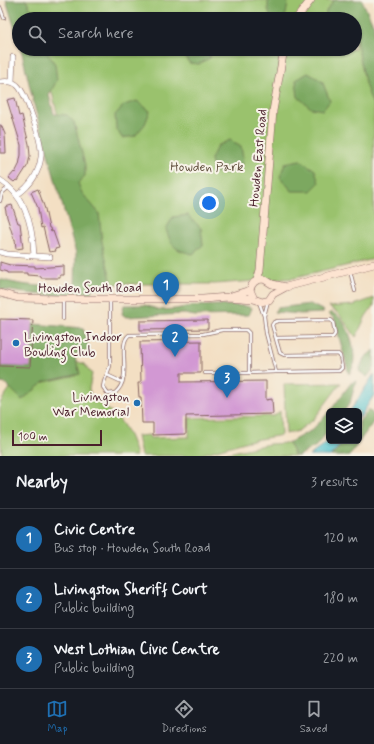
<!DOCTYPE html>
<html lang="en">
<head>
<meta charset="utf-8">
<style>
  body { margin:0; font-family:Mynerve,sans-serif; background:#242831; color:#f1f3f6 }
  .controls { position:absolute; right:12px; bottom:12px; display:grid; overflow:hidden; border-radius:6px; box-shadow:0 1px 3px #0004 }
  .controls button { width:36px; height:36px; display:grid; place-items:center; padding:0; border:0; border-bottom:1px solid #363941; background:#171b24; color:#f1f3f6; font:20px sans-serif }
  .scale { position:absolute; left:12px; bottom:10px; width:90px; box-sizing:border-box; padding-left:4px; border:2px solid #4a1f2b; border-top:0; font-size:11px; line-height:14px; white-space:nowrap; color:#4a1f2b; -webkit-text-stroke:3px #f7f3e8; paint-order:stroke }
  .you { position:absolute; left:209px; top:203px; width:14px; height:14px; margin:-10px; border:3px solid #fff; border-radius:50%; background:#1a73e8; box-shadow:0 0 0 6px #1a73e833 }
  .badge { display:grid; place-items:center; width:26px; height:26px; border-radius:50%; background:#1f6fb2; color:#fff; font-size:13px; font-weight:700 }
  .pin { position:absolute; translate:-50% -33px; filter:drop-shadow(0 1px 2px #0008) }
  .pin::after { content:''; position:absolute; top:21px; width:14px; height:12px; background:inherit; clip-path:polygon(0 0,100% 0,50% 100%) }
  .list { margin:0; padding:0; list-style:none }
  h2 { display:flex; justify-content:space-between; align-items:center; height:52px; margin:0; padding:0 16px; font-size:17px }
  h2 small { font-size:13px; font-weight:400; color:#9ea1a6 }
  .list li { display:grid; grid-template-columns:26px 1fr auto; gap:12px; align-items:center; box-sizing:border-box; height:60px; padding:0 16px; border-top:1px solid #363941 }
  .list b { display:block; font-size:15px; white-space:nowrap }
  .list p { margin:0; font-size:13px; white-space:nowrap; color:#9ea1a6 }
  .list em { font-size:13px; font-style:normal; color:#9ea1a6 }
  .icon { flex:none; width:22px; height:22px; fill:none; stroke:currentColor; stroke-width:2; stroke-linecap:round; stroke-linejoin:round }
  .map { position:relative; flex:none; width:374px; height:456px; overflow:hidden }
  .search { position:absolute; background:#171b24; box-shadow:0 1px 3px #0004; left:12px; right:12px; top:12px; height:44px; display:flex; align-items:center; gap:10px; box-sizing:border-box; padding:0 14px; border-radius:22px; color:#9ea1a6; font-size:15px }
  .sheet { height:232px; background:#171b24 }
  nav { display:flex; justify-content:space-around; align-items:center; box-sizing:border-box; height:56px; border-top:1px solid #363941; background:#171b24; font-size:11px; color:#9ea1a6 }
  nav a { display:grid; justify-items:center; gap:2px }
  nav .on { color:#1f6fb2 }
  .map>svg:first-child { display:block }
</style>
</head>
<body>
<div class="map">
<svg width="374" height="456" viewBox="0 0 374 456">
  <rect width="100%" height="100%" fill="#f7f3e8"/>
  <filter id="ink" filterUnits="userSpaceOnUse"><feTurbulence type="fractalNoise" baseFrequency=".025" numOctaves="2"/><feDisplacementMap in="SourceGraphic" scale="8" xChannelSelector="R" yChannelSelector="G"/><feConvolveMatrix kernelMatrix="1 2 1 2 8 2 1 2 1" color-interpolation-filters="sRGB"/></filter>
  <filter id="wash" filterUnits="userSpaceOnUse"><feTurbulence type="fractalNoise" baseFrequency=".012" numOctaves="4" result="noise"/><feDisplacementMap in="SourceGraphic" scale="16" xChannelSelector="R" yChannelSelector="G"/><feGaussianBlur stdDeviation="0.9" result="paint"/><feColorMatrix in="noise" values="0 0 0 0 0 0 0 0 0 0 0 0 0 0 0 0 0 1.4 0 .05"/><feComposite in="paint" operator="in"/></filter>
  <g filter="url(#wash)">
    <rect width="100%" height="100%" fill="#f3dfc3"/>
    <path fill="#9ac26d" stroke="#72704c" d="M 24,0 L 355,0 L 374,41 L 374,259 L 295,278 L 215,284 L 100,284 L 41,49 L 355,49 L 355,19 L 31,19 Z
      M 374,298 L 374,305 L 366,316 L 356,337 L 339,314 L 329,307 L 354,305 Z
      M 76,361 L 84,364 L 92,374 L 89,389 L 91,395 C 96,402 103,406 110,411 C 124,421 132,439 136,456 L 2,456 L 0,431 L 0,403 L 10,388 L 22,400 L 44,382 L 80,374 Z
      M 341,383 L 314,419 L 298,431 L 286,434 L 284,384 Z
      M 280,411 L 281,435 L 277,436 L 248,441 L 196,456 L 141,456 L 137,436 L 149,435 L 150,438 L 189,437 L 189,418 L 274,416 Z
      M 288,443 L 295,456 L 214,456 L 269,444 Z"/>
    <path fill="#7ba860" stroke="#626446" d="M 6,0 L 26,0 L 36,19 L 19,19 L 19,42 Z
      M 268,0 L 286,0 L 288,3 L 286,14 L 283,19 L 271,19 L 268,9 Z
      M 334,0 L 362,0 L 374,26 L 374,108 L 366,87 L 355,34 L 355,19 L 326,19 L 326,11 Z
      M 21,49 L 45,49 L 55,64 L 57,80 L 49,95 L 54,114 L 67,115 L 74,122 L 85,165 L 85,176 L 78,183 L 82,193 L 99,213 L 102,242 L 113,288 L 92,288 L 91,294 C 61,297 30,295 0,289 L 0,279 C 24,287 50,287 75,285 L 76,253 L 34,105 Z
      M 184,49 L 211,49 L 210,58 L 199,64 L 189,63 L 183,51 Z
      M 308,73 L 322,81 L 330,101 L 323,110 L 311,108 L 298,97 L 296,80 Z
      M 137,101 L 150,111 L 145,124 L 135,136 L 122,138 L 116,128 L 115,115 L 124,105 Z
      M 230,140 L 241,147 L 243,158 L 241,167 C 230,174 226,175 213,171 L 211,159 L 217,146 Z
      M 300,160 L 315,170 L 319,183 L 311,191 L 292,191 L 280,177 L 285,163 Z
      M 188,215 L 201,228 L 203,245 L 193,254 C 174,250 172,247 166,229 L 173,217 Z
      M 310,304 L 324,311 L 322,313 L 301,314 L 274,312 L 277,308 Z
      M 124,305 L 145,305 L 160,310 L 175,309 L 191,306 L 221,305 L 246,306 L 252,308 L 249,315 L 195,316 L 184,314 L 126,317 L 122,314 Z
      M 331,312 C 334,314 337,315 339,317 C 351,328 360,361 349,374 L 334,318 L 329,314 Z
      M 33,324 L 83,328 L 90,350 L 74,354 L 80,374 L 44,382 L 22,400 L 6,384 L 0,383 L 0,366 L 31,367 Z
      M 374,350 L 374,368 L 367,377 L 359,371 L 364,358 Z
      M 356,381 L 350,403 L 344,411 L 330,411 L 351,383 Z
      M 369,409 L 374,416 L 374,421 L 349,456 L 331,456 L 345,441 L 359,441 L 359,422 Z
      M 329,412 L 329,430 L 316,446 L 298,456 L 295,456 L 288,443 L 312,430 Z"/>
    <path fill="#56c3cd" stroke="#50717c" d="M 374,374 L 374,395 L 359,419 L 359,411 L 350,411 Z
      M 329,439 L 329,441 L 344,441 L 330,456 L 309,456 L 325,444 Z"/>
    <g id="blocks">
      <path fill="#d298d3" d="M 15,98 L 19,116 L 22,115 L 25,128 L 29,144 L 30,156 L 28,165 L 21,176 L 18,181 L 16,180 L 14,182 L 9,178 L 14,172 L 15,173 L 19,165 L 21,155 L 21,145 L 7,100 Z
        M 0,125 L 1,125 L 5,134 L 6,153 L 0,153 Z
        M 38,189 L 45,209 L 49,228 L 50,228 L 51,232 L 53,231 L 59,248 L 55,249 L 56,251 L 49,252 L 43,227 L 41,228 L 38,208 L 31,192 Z
        M 12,205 L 18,223 L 20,223 L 23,248 L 16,249 L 15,239 L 14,239 L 7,217 L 5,207 Z
        M 0,262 L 10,265 L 35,266 L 35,268 L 64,266 L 64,275 L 60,275 L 60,278 L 41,278 L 41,276 L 27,275 L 27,273 L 7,273 L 7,272 L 0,270 Z
        M 0,319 L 33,320 L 30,367 L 0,366 Z
        M 208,320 L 208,329 L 140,330 L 140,321 Z
        M 201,341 L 201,373 L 181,373 L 181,382 L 266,381 L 266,400 L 272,399 L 273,414 L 186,416 L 186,434 L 153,435 L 153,423 L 142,423 L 141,397 L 139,397 L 138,383 L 141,383 L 140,342 Z"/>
    </g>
  </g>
  <g filter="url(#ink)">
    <use href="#blocks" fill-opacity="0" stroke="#856260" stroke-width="1"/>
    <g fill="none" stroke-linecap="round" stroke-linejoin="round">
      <g stroke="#856260" stroke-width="4">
        <path id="lane" d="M 0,7 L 4,18
          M 0,201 L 2,193 L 9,187
          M 350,271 L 355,291
          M 63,299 L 63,319
          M 110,300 L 110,366 L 104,382 L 103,387 L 108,394 L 115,393 C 134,377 116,346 129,335 L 203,334 L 222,330 L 246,330 L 249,333 L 249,373 L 205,373
          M 259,302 L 264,316 L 266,333 L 276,372 L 336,371 L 339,371 L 342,368 L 340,356 L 338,354 L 284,355 L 280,353 L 272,325 L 274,322 L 278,321 L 331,320 L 333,322 L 335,334 L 333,337 L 276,338
          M 264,316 L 268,301
          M 249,373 L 276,372
          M 107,375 L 122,382"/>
      </g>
      <g stroke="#856260" stroke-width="6">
        <path id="street" d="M 0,82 C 6,81 12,81 17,85 C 27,94 43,145 41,157 C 39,173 30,186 17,195
          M 12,82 L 13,57
          M 0,180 C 26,196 33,228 34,256 L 50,257
          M 0,252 L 7,254 L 34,256"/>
      </g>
      <g stroke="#856260" stroke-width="8">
        <path id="secondary" d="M 296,19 L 311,0
          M 257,280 L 260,270 L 273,111 L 284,49
          M 0,293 L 18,298 L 63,299 L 203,299 L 228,297 L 254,299 L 262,302 L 269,300 L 273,294 L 286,287 L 374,264
          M 231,296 L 250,290
          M 254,299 L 250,290 C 252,282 256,279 264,279 L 272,284 L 286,287"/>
      </g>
      <use href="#lane" stroke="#fff" stroke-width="2.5"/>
      <use href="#street" stroke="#fff" stroke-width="5"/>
      <use href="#secondary" stroke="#fde4d1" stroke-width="7"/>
    </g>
  </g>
  <g fill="#1f6fb2" stroke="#f7f3e8" stroke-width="1.5">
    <circle cx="16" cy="343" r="4"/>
    <circle cx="137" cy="403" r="4"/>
  </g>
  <g text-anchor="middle" stroke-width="4" stroke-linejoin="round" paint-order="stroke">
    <g font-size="13" fill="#4a1f2b" stroke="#f7f3e8">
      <text transform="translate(257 158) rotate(-85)" y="5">Howden East Road</text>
      <text x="90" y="292">Howden South Road</text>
    </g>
    <g font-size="13" fill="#62503f" stroke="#f7f3e8">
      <text x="207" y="171">Howden Park</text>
    </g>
    <g font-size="13" fill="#4a1f2b" stroke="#f7f3e8" text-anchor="start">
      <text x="24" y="341">Livingston Indoor<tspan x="24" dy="15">Bowling Club</tspan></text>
      <text x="129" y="401" text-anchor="end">Livingston<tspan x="129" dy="15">War Memorial</tspan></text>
    </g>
  </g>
</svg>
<div class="controls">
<button><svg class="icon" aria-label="layers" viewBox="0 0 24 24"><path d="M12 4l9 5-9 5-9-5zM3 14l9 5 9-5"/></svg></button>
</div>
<div class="scale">100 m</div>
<div class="you"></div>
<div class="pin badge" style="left:166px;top:305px">1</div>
<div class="pin badge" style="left:175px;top:357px">2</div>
<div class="pin badge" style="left:227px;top:398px">3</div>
<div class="search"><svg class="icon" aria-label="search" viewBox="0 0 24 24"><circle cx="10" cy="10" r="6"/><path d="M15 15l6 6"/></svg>Search here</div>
</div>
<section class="sheet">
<h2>Nearby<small>3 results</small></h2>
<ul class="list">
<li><span class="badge">1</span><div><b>Civic Centre</b><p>Bus stop · Howden South Road</p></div><em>120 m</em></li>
<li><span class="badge">2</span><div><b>Livingston Sheriff Court</b><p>Public building</p></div><em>180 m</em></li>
<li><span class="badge">3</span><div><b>West Lothian Civic Centre</b><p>Public building</p></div><em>220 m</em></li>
</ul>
</section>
<nav>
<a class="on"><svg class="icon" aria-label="map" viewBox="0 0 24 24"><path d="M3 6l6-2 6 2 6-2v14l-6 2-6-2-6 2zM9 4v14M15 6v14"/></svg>Map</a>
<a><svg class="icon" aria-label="directions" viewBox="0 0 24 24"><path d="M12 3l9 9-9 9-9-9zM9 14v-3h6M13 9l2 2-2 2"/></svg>Directions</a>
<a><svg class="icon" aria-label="saved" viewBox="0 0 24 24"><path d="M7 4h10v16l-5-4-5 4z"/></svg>Saved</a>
</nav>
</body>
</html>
